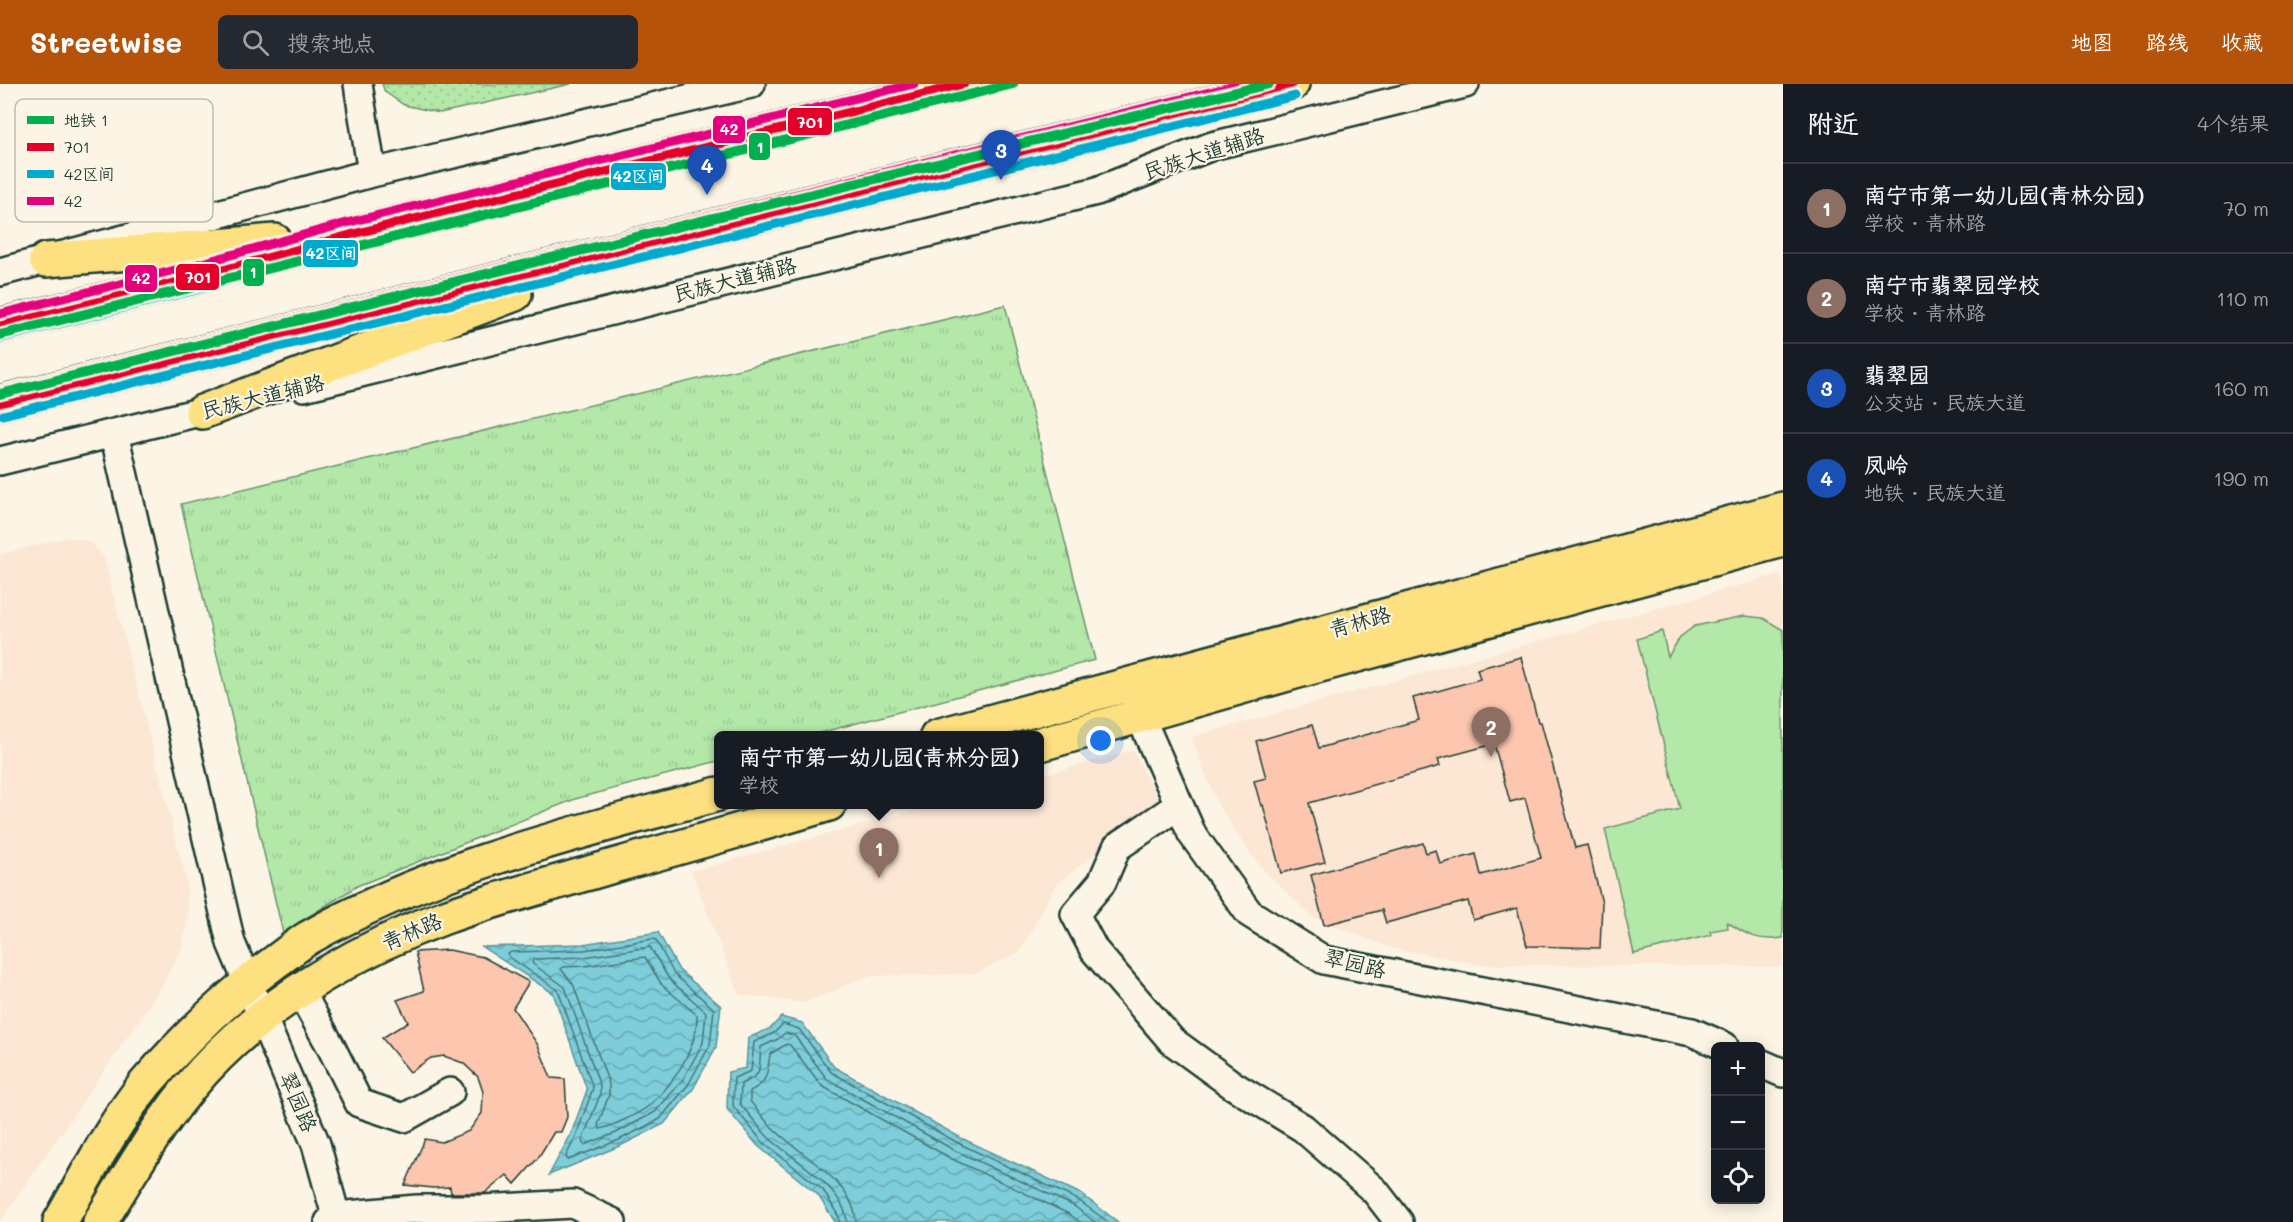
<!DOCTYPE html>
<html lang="zh">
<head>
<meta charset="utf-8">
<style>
  body { margin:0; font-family:Mali,"LXGW WenKai TC",sans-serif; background:#242831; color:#f1f3f6 }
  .controls { position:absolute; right:18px; bottom:18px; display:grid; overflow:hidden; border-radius:9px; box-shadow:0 3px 15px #0003 }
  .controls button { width:54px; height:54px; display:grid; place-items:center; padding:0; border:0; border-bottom:2px solid #363941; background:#171b24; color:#f1f3f6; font:30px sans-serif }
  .you { position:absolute; left:1101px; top:657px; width:21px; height:21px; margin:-15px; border:4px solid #fff; border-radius:50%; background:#1a73e8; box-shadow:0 0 0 9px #1a73e833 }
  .badge { display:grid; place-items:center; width:39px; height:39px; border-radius:50%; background:#b45309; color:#fff; font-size:20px; font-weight:700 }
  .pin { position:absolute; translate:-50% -50px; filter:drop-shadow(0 2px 3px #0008) }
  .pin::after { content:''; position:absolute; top:32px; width:21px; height:18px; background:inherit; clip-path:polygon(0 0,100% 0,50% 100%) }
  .popup { position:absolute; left:714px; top:647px; width:330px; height:78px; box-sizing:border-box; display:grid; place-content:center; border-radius:9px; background:#171b24; filter:drop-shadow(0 2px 4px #0005); font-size:20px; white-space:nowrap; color:#9ea1a6 }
  .popup b { font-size:22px; color:#f1f3f6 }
  .popup::after { content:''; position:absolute; left:50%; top:100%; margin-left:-12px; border:12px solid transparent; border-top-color:#171b24 }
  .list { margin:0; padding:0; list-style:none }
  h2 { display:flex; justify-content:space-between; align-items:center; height:78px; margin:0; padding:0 24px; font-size:26px }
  h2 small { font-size:20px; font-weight:400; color:#9ea1a6 }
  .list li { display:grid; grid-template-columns:39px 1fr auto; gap:18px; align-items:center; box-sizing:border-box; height:90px; padding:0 24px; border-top:2px solid #363941 }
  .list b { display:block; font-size:22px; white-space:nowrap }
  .list p { margin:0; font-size:20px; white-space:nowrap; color:#9ea1a6 }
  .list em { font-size:20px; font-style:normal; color:#9ea1a6 }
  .icon { flex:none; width:33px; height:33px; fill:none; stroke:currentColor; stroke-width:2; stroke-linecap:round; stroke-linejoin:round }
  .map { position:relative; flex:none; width:1783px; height:1138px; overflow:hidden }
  header { display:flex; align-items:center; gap:36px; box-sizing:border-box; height:84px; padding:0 30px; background:#b45309; color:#fff }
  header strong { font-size:28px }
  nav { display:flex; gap:33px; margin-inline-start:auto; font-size:21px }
  .search { width:420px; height:54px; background:#242831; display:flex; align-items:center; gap:15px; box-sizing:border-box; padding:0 21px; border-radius:9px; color:#9ea1a6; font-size:22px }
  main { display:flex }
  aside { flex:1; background:#171b24 }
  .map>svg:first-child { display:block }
</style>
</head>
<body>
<header>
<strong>Streetwise</strong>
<div class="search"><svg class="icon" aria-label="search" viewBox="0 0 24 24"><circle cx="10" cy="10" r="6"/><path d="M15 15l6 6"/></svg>搜索地点</div>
<nav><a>地图</a><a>路线</a><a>收藏</a></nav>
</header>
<main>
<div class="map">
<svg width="1783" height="1138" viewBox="0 0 1783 1138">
  <defs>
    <pattern id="grass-tufts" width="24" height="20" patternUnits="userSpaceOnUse" patternTransform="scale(1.5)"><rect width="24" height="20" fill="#b3e8a9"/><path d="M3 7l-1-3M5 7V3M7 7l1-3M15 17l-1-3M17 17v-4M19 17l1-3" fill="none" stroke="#9ac892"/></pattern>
    <pattern id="park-dots" width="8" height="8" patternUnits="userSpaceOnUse" patternTransform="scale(1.5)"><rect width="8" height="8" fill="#b3e8a9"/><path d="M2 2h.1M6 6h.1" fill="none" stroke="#9ac892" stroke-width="1.8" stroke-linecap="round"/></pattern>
    <pattern id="water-waves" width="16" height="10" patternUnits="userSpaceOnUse" patternTransform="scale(1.5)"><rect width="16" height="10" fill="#7ecdda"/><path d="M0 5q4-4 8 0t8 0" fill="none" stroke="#67a8b2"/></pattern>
  </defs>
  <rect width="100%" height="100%" fill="#fcf5e5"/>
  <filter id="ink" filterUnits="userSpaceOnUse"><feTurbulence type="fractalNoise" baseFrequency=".0167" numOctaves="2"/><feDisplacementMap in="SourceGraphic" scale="12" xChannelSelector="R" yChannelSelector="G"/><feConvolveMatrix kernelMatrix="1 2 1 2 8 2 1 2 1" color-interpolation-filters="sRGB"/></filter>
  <g filter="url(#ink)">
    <path fill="#fce7d5" d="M 68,453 L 81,455 L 94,461 L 104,473 L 187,798 L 188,833 L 182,864 L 162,903 L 0,1138 L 0,470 Z
      M 1780,490 L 1783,497 L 1783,883 L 1484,881 L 1389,864 L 1311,832 L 1263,786 L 1247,766 L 1218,721 L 1191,653 Z
      M 1133,666 L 1160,718 L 1055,802 L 1020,868 L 975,890 L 869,892 L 805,919 L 739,911 L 691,787 L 935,721 L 1040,720 L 1040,692 Z"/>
    <path fill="url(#grass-tufts)" stroke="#69926e" stroke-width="1.5" d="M 1005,221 L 1095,576 L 812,651 L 718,652 L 718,677 L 575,715 L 357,802 L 283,849 L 181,420 Z"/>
    <path fill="url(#park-dots)" stroke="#69926e" stroke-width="1.5" d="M 382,0 L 571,0 L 440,29 L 404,21 L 385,8 Z"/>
    <path fill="#b3e8a9" stroke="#69926e" stroke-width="1.5" d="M 1744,532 L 1763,534 L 1783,546 L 1783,854 C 1758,858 1747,851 1727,838 L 1728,844 L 1710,847 L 1711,851 L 1634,870 L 1605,745 L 1680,725 L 1637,555 L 1662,547 L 1668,573 L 1680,553 L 1695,542 Z"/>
    <path fill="url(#water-waves)" stroke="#589398" stroke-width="1.5" d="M 658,848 L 679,886 L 721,922 L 716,963 L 693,1005 L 664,1040 L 622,1061 L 549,1091 L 571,1050 L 587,1006 L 553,909 L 482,863 L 583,860 Z
      M 781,933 L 802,939 L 834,983 L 961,1054 L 1081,1110 L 1118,1138 L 835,1138 L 818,1111 L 758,1062 L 727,1025 L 728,988 L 746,984 L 748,954 L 771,944 Z"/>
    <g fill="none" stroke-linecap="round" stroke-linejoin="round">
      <path stroke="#457776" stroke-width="1.5" d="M 653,855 L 656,856 L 674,890 L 714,925 L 710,961 L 688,1001 L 660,1035 L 619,1056 L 568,1076 L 566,1072 L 576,1052 L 593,1004 L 558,906 L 509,873 L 508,870 L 511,868 L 584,866 Z
        M 650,863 L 669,895 L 706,928 L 703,959 L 682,997 L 655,1028 L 616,1049 L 584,1061 L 582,1057 L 600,1011 L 600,1002 L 565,903 L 533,880 L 532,877 L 535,875 L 584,873 Z
        M 645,873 L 662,901 L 697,931 C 698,963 674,999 651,1020 C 641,1029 613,1042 600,1045 L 598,1041 L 609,1011 L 609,1000 L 573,900 L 561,885 L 563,883 L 585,882 Z
        M 839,1138 L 839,1133 L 823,1106 L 762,1057 L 733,1022 L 734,994 L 751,987 L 754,958 L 774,949 L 783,940 L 799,945 L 831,988 L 958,1059 L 1078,1116 L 1108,1138
        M 847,1138 C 845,1103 790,1074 767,1052 C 758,1042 749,1030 740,1020 L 741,1000 C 765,990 758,986 761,963 L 778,955 L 785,949 L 794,951 L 827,995 L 954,1066 L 1074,1122 L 1095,1138
        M 856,1138 C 855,1099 799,1070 774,1045 C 765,1037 757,1026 750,1017 L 750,1007 C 769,998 767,988 770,970 L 787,960 L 790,961 L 822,1002 L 950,1074 L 1069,1130 L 1080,1138"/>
    </g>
    <path fill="#fcc6af" stroke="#1f3d34" stroke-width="1.5" d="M 1521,573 L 1538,638 L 1541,638 L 1575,764 L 1587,761 L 1602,819 L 1600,864 L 1527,862 L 1517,824 L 1473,836 L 1468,817 L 1386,839 L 1382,826 L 1324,841 L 1311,791 L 1423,759 L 1426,769 L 1436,766 L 1440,780 L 1476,770 L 1481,791 L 1541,774 L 1525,714 L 1510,718 L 1494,660 L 1438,675 L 1440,682 L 1309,719 L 1325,778 L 1281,789 L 1263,721 L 1261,722 L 1254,697 L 1266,694 L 1256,657 L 1312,641 L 1319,664 L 1419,636 L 1413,614 L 1480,595 L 1477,585 Z
      M 449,866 L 483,873 L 529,898 L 513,924 L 538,961 L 551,994 L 565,995 L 567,1033 L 561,1048 L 554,1048 L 538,1074 L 515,1100 L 507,1091 L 485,1109 L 451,1109 L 450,1103 L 433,1104 L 405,1101 L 425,1055 L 442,1058 L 469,1047 L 482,1029 L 483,1008 L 478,993 L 463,979 L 444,972 L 431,974 L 410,988 L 382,954 L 408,938 L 397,916 L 424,907 L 415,868 Z"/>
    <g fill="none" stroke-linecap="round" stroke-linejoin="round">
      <g stroke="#1f3d34" stroke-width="32">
        <path id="minor" d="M 358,0 L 372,89
          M 0,188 L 372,89 L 751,0
          M 304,303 L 1097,107 L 1212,62 L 1465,0
          M 114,349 L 231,859 L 316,1060 L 336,1132 L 329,1138
          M 0,377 L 220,323
          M 1136,612 L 1140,632 L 1192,750 L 1249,829 L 1324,876 L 1692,948 L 1724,962
          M 1179,721 L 1117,763 L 1102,798 L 1075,830 L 1094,866 L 1172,957 L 1234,1002 L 1303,1044 L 1375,1107 L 1399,1138
          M 300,907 L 330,961 L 359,1019 L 404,1034 L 450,1008
          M 1760,979 L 1783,989
          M 336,1132 L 417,1125 L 484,1125 L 573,1120 L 612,1138"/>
      </g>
      <g stroke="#1f3d34" stroke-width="38">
        <path id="major" d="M 937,652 L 1783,425
          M 1040,660 L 1298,587 L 1783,456
          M 60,1138 C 87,1091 112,1041 146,999 C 185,954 227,913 275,878 C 286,870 297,861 308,854 C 434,782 579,748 718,710
          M 100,1138 C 136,1080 169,1020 218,972 C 279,911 365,862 445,833 C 498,814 552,800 606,784 C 681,763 755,742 829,720"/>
      </g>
      <g stroke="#1f3d34" stroke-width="38">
        <path id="highway" d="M 46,176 L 275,157
          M 0,242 L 194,194 L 357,149 L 964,0
          M 0,319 L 1292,0
          M 202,328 L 515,210"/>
      </g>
      <use href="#minor" stroke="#fcf5e5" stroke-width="27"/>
      <use href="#major" stroke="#fde080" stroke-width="33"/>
      <use href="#highway" stroke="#fde080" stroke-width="33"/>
      <g stroke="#fcf5e5" stroke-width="14">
        <path id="bus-1" d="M 0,242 L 194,194 L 357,149 L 964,0
          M 0,319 L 1292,0"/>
      </g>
      <g stroke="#fcf5e5" stroke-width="14">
        <path id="bus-2" d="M 3,254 L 197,206 L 360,161 L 967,12
          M 3,331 L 1295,12"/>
      </g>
      <g stroke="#fcf5e5" stroke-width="14">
        <path id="bus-3" d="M 0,230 L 191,182 L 354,137 L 914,0
          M 0,307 L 1242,0"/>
      </g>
      <use href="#bus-1" stroke="#e4002b" stroke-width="9"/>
      <use href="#bus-2" stroke="#00a9ce" stroke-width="9"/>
      <use href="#bus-3" stroke="#e5007d" stroke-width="9"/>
      <g stroke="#fcf5e5" stroke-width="15">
        <path id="metro-1" d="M 0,251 L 1013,0
          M 0,310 L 713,134 L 1269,0"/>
      </g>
      <use href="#metro-1" stroke="#00b04f" stroke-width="10"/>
    </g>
  </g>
  <g text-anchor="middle" stroke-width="4.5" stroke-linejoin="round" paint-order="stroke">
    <g font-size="21" fill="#1f3d34" stroke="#fcf5e5">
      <text transform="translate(1204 70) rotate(-18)" y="7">民族大道辅路</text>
      <text transform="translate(735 196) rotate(-14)" y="7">民族大道辅路</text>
      <text transform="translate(263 313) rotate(-14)" y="7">民族大道辅路</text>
      <text transform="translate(1360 538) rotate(-15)" y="7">青林路</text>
      <text transform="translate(412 848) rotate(-23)" y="7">青林路</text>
      <text transform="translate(1355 880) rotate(14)" y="7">翠园路</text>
      <text transform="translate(298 1018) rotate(67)" y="7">翠园路</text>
    </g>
  </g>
  <rect x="15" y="15" width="198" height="123" rx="9" fill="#fcf5e5" stroke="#babeb0" stroke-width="1.5"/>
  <rect x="27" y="32" width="27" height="8" fill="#00b04f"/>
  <rect x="27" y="59" width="27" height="8" fill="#e4002b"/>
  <rect x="27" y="86" width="27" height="8" fill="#00a9ce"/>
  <rect x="27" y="113" width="27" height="8" fill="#e5007d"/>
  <g font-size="16" fill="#1f3d34">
    <text x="64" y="42">地铁 1</text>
    <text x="64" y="69">701</text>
    <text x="64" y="96">42区间</text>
    <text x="64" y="123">42</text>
  </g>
  <g stroke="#fcf5e5" stroke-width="2">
    <rect x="787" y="23" width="46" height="29" rx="6" fill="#e4002b"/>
    <rect x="712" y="31" width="34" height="29" rx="6" fill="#e5007d"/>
    <rect x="748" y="48" width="23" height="29" rx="6" fill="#00b04f"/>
    <rect x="610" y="78" width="57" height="29" rx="6" fill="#00a9ce"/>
    <rect x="302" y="155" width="57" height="29" rx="6" fill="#00a9ce"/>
    <rect x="242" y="174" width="23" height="29" rx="6" fill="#00b04f"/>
    <rect x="175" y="179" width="45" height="28" rx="6" fill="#e4002b"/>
    <rect x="124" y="180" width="34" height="29" rx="6" fill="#e5007d"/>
  </g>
  <g font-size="16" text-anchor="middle" font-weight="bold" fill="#fff">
    <text x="810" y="44">701</text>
    <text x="729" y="51">42</text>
    <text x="760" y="69">1</text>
    <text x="638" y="98">42区间</text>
    <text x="331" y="175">42区间</text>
    <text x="253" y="194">1</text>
    <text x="198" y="199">701</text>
    <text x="141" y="200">42</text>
  </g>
</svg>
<div class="controls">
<button>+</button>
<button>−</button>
<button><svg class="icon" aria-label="locate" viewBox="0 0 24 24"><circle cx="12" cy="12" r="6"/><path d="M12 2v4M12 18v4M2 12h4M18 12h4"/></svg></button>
</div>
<div class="you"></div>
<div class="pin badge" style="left:879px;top:794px;background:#8d6e63">1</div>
<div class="popup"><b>南宁市第一幼儿园(青林分园)</b>学校</div>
<div class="pin badge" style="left:1491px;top:673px;background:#8d6e63">2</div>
<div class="pin badge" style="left:1001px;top:96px;background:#1a4fb4">3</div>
<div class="pin badge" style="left:707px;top:111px;background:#1a4fb4">4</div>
</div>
<aside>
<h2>附近<small>4个结果</small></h2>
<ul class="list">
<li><span class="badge" style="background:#8d6e63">1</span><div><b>南宁市第一幼儿园(青林分园)</b><p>学校 · 青林路</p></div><em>70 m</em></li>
<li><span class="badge" style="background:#8d6e63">2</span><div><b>南宁市翡翠园学校</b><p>学校 · 青林路</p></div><em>110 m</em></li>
<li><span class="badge" style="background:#1a4fb4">3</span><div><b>翡翠园</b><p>公交站 · 民族大道</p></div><em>160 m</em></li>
<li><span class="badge" style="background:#1a4fb4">4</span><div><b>凤岭</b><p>地铁 · 民族大道</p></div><em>190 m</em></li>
</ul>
</aside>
</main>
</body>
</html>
